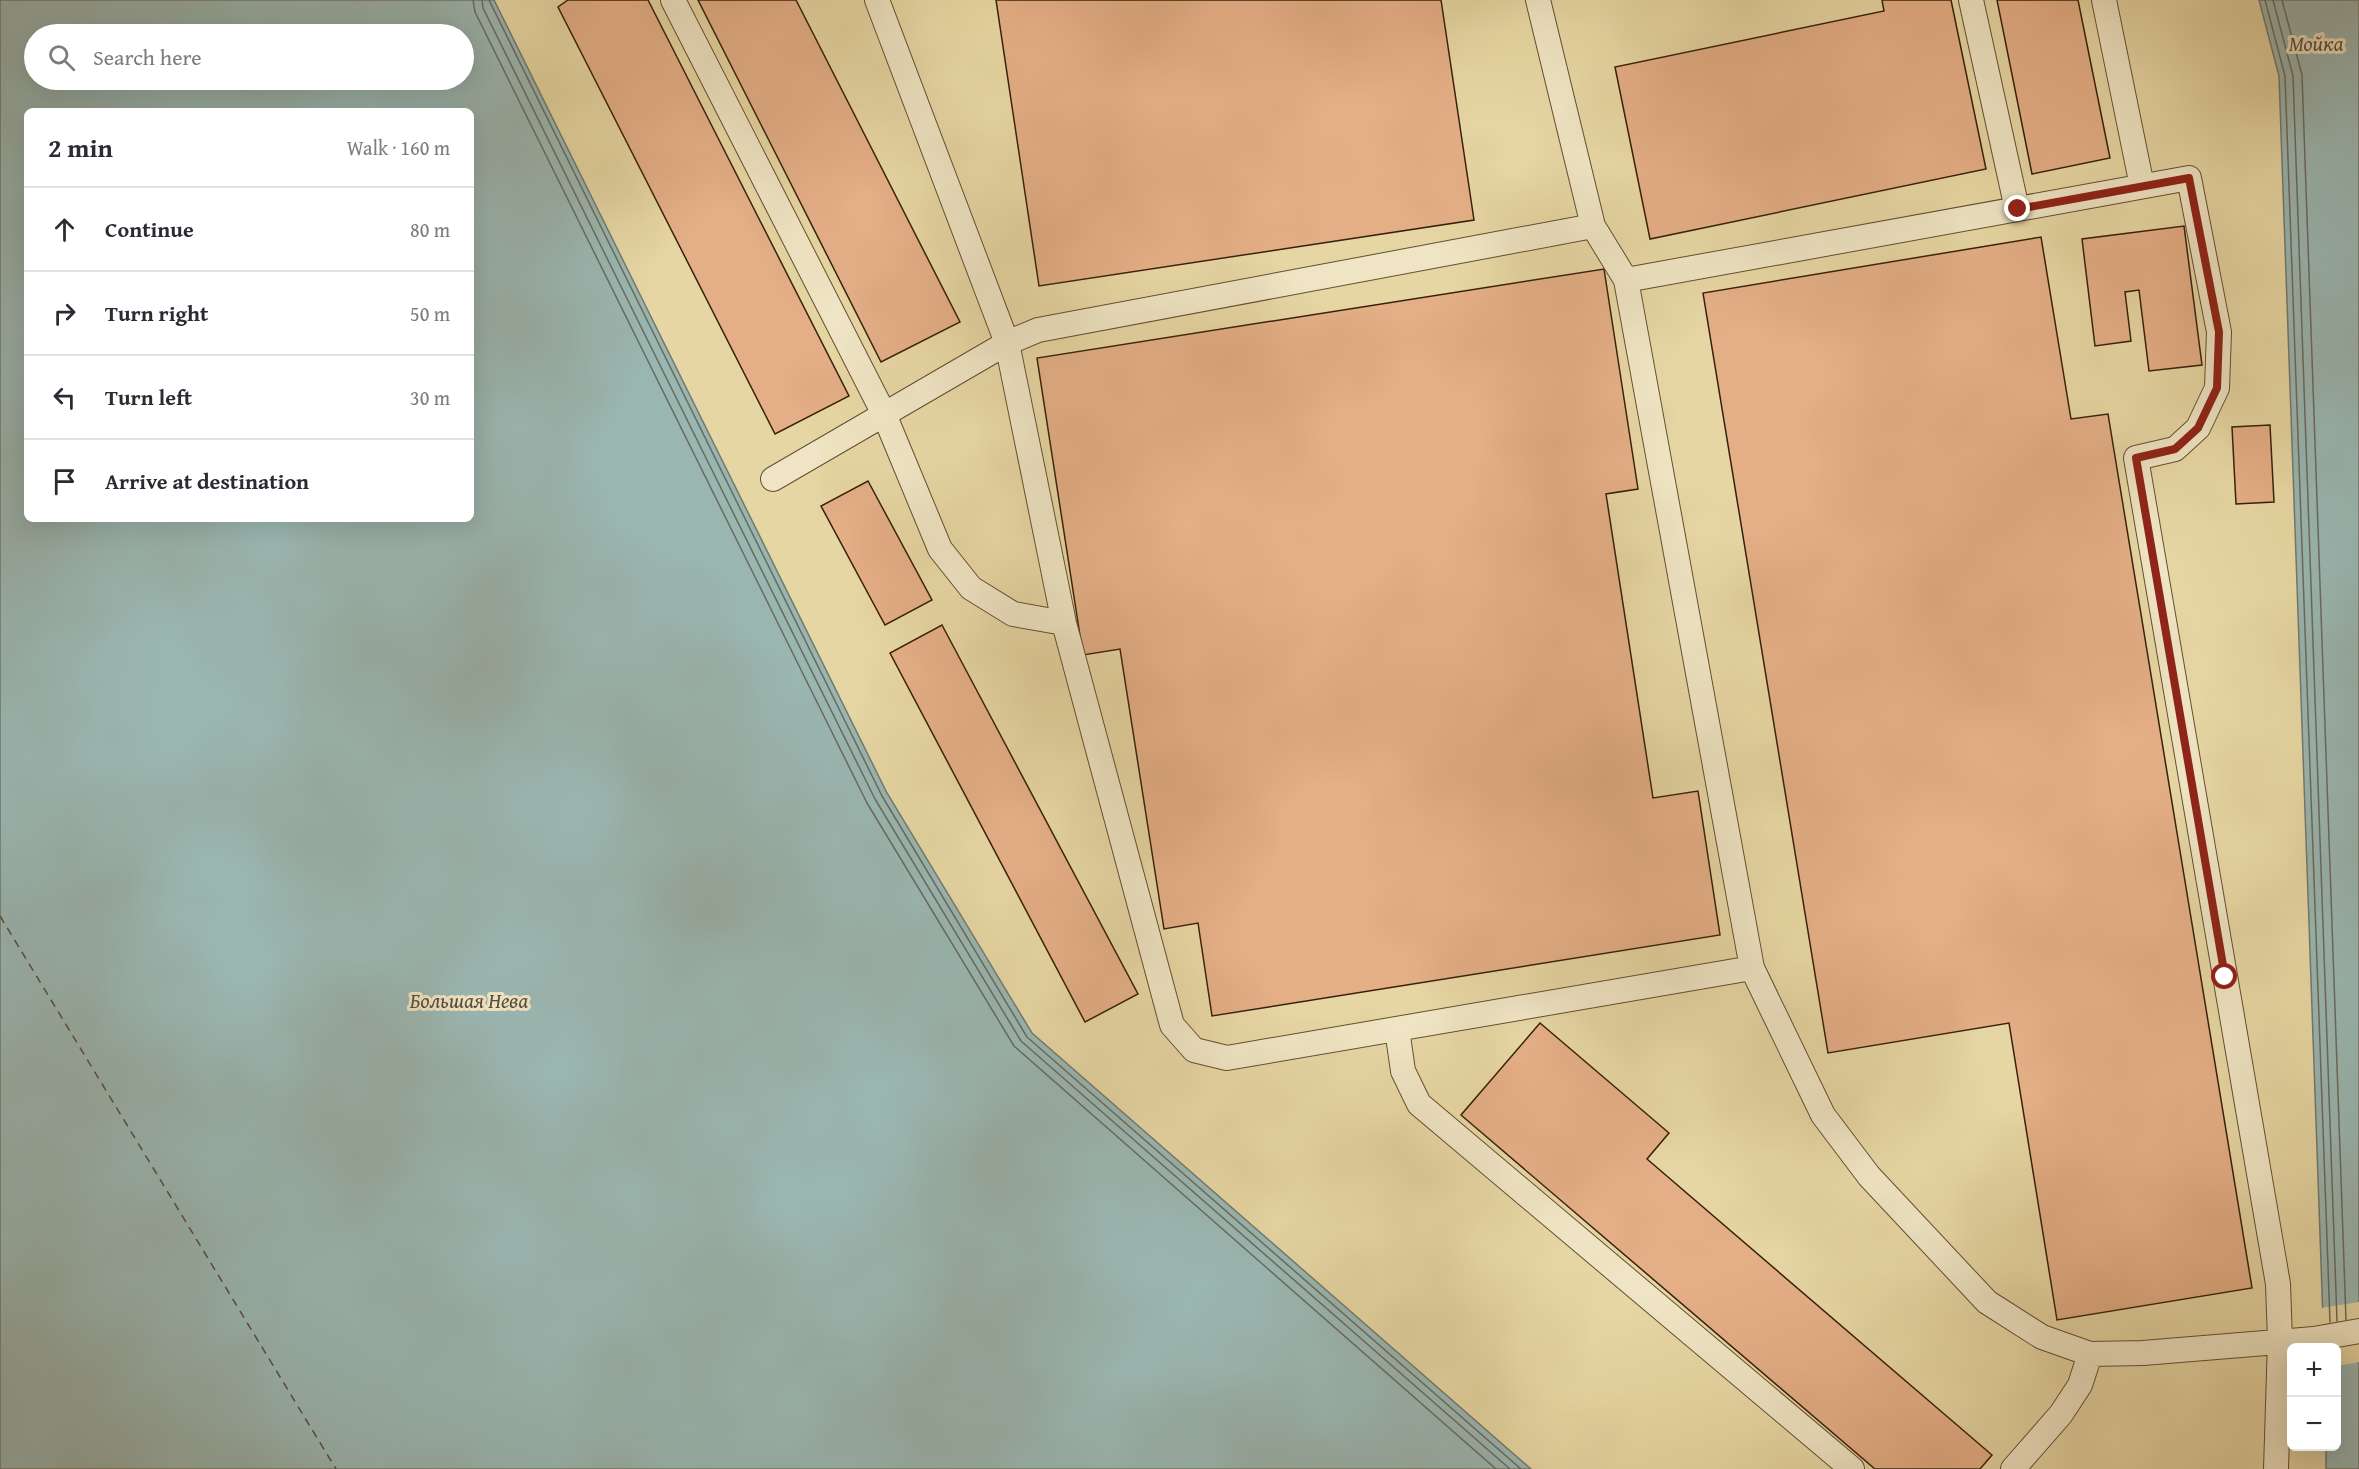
<!DOCTYPE html>
<html lang="en">
<head>
<meta charset="utf-8">
<style>
  body { margin:0; font-family:"Gentium Book Plus",serif; background:#f2f2f3; color:#2b2b33 }
  .controls { position:absolute; right:18px; bottom:18px; display:grid; overflow:hidden; border-radius:9px; box-shadow:0 6px 24px #0002 }
  .controls button { width:54px; height:54px; display:grid; place-items:center; padding:0; border:0; border-bottom:2px solid #e1e1e2; background:#fff; color:#2b2b33; font:30px sans-serif }
  .stop { position:absolute; width:18px; height:18px; margin:-14px; border:4px solid #8f2418; border-radius:50%; background:#fff }
  .stop.end { background:#8f2418; border-color:#fff; box-shadow:0 2px 6px #0008 }
  .list { margin:0; padding:0; list-style:none }
  h2 { display:flex; justify-content:space-between; align-items:center; height:78px; margin:0; padding:0 24px; font-size:26px }
  h2 small { font-size:20px; font-weight:400; color:#7c7c81 }
  .list li { display:grid; grid-template-columns:39px 1fr auto; gap:18px; align-items:center; box-sizing:border-box; height:84px; padding:0 24px; border-top:2px solid #e1e1e2 }
  .list b { display:block; font-size:22px; white-space:nowrap }
  .list em { font-size:20px; font-style:normal; color:#7c7c81 }
  .icon { flex:none; width:33px; height:33px; fill:none; stroke:currentColor; stroke-width:2; stroke-linecap:round; stroke-linejoin:round }
  .map { position:relative; flex:none; width:2359px; height:1469px; overflow:hidden }
  .search { position:absolute; background:#fff; box-shadow:0 6px 24px #0002; left:24px; top:24px; width:450px; height:66px; display:flex; align-items:center; gap:15px; box-sizing:border-box; padding:0 21px; border-radius:33px; color:#7c7c81; font-size:22px }
  .panel { position:absolute; background:#fff; box-shadow:0 6px 24px #0002; left:24px; top:108px; width:450px; height:414px; border-radius:9px }
  .map>svg:first-child { display:block }
</style>
</head>
<body>
<div class="map">
<svg width="2359" height="1469" viewBox="0 0 2359 1469">
  <rect width="100%" height="100%" fill="#e6d6a3"/>
  <filter id="stains"><feTurbulence type="fractalNoise" baseFrequency=".00333" numOctaves="4"/><feColorMatrix values="0 0 0 0 .2 0 0 0 0 .09 0 0 0 0 .02 0 0 0 .5 -.17"/></filter>
  <radialGradient id="worn" r=".72"><stop offset=".6" stop-color="#630" stop-opacity="0"/><stop offset="1" stop-color="#630" stop-opacity=".3"/></radialGradient>
  <path fill="#9ab6b1" stroke="#727a6f" stroke-width="1.5" fill-rule="evenodd" d="M 0,0 L 494,0 L 887,793 L 1032,1033 L 1531,1469 L 0,1469 ZM 34,34 L 464,34 L 464,80 L 34,80 ZM 27,111 L 471,111 L 471,519 L 27,519 Z
    M 2259,0 L 2359,0 L 2359,1469 L 2326,1469 L 2326,1447 L 2336,1446 L 2336,1348 L 2324,1347 L 2279,76 Z"/>
  <path fill="#e6d6a3" d="M 2359,1302 L 2359,1362 L 2337,1366 L 2336,1348 L 2321,1348 L 2321,1308 Z"/>
  <g fill="none" stroke-linecap="round" stroke-linejoin="round">
    <path stroke="#686b5e" stroke-width="1.5" d="M 473,0 L 475,12 L 867,803 L 1014,1046 L 1496,1469
      M 482,0 L 483,8 L 875,799 L 1021,1041 L 1510,1469
      M 489,0 L 882,796 L 1027,1037 L 1521,1469
      M 2265,0 L 2285,76 L 2330,1322
      M 2273,0 L 2293,76 L 2337,1321
      M 2282,0 L 2302,75 L 2346,1320"/>
    <path stroke="#554d3d" stroke-width="1.5" stroke-dasharray="8 6" stroke-linecap="butt" d="M 0,916 L 336,1469"/>
  </g>
  <path fill="#e4ae86" stroke="#37200b" stroke-width="1.5" d="M 568,0 L 648,0 L 849,396 L 775,434 L 558,7 Z
    M 698,0 L 796,0 L 960,322 L 881,362 Z
    M 996,0 L 1441,0 L 1474,220 L 1039,286 Z
    M 1882,0 L 1951,0 L 1986,169 L 1650,239 L 1615,67 L 1884,11 Z
    M 1997,0 L 2078,0 L 2110,158 L 2032,174 Z
    M 2184,226 L 2202,365 L 2149,371 L 2139,290 L 2125,292 L 2131,341 L 2095,346 L 2082,239 Z
    M 2041,237 L 2071,419 L 2108,414 L 2252,1288 L 2057,1320 L 2009,1023 L 1828,1053 L 1703,293 Z
    M 1604,269 L 1638,489 L 1606,494 L 1653,798 L 1698,791 L 1720,935 L 1212,1016 L 1198,923 L 1164,929 L 1120,649 L 1083,655 L 1037,358 Z
    M 2270,425 L 2274,502 L 2236,504 L 2232,427 Z
    M 868,481 L 932,600 L 885,625 L 821,506 Z
    M 942,625 L 1138,994 L 1085,1022 L 890,653 Z
    M 1540,1023 L 1669,1133 L 1647,1159 L 1992,1455 L 1980,1469 L 1875,1469 L 1461,1115 Z"/>
  <g fill="none" stroke-linecap="round" stroke-linejoin="round">
    <g stroke="#634e31" stroke-width="26">
      <path id="service" d="M 673,0 L 884,414 L 940,549 L 971,588 L 1013,614 L 1064,623
        M 877,0 L 1007,343 L 1064,623 L 1172,1025 L 1194,1050 L 1227,1058 L 1752,968
        M 1538,0 L 1593,226 L 1626,280 L 1752,968 L 1823,1115 L 1869,1176 L 1987,1302 L 2042,1337 L 2090,1354 L 2143,1353 L 2314,1339 L 2359,1331
        M 1971,0 L 2017,209
        M 2104,0 L 2142,186
        M 1626,280 L 2189,178 L 2219,332 L 2217,388 L 2198,428 L 2175,449 L 2136,458 L 2278,1284 L 2280,1341 L 2276,1469
        M 773,479 L 1007,343 L 1038,330 L 1593,226
        M 1397,1029 L 1403,1071 L 1419,1104 L 1852,1469
        M 2013,1469 L 2061,1414 L 2080,1385 L 2090,1354"/>
    </g>
    <use href="#service" stroke="#efe4c3" stroke-width="24"/>
  </g>
  <g fill="none" stroke-linecap="round" stroke-linejoin="round">
    <path stroke="#8f2418" stroke-width="8" d="M 2018,209 L 2189,178 L 2219,332 L 2217,388 L 2198,428 L 2175,449 L 2136,458 L 2225,977"/>
  </g>
  <g text-anchor="middle" stroke-width="6" stroke-linejoin="round" paint-order="stroke">
    <g font-size="21" font-style="italic" fill="#554d3d" stroke="#efe4c3">
      <text x="2316" y="51">Мойка</text>
      <text x="469" y="1008">Большая Нева</text>
    </g>
  </g>
  <rect width="100%" height="100%" filter="url(#stains)"/>
  <rect width="100%" height="100%" fill="url(#worn)"/>
</svg>
<div class="controls">
<button>+</button>
<button>−</button>
</div>
<div class="stop" style="left:2225px;top:977px"></div>
<div class="stop end" style="left:2018px;top:209px"></div>
<div class="search"><svg class="icon" aria-label="search" viewBox="0 0 24 24"><circle cx="10" cy="10" r="6"/><path d="M15 15l6 6"/></svg>Search here</div>
<section class="panel">
<h2>2 min<small>Walk · 160 m</small></h2>
<ul class="list">
<li><svg class="icon" aria-label="ahead" viewBox="0 0 24 24"><path d="M12 20V5M6 11l6-6 6 6"/></svg><div><b>Continue</b></div><em>80 m</em></li>
<li><svg class="icon" aria-label="right" viewBox="0 0 24 24"><path d="M7 20v-9h11M14 6l5 5-5 5"/></svg><div><b>Turn right</b></div><em>50 m</em></li>
<li><svg class="icon" aria-label="left" viewBox="0 0 24 24"><path d="M17 20v-9H6M10 6l-5 5 5 5"/></svg><div><b>Turn left</b></div><em>30 m</em></li>
<li><svg class="icon" aria-label="arrive" viewBox="0 0 24 24"><path d="M6 21V4h12l-3 4 3 4H6"/></svg><div><b>Arrive at destination</b></div></li>
</ul>
</section>
</div>
</body>
</html>
